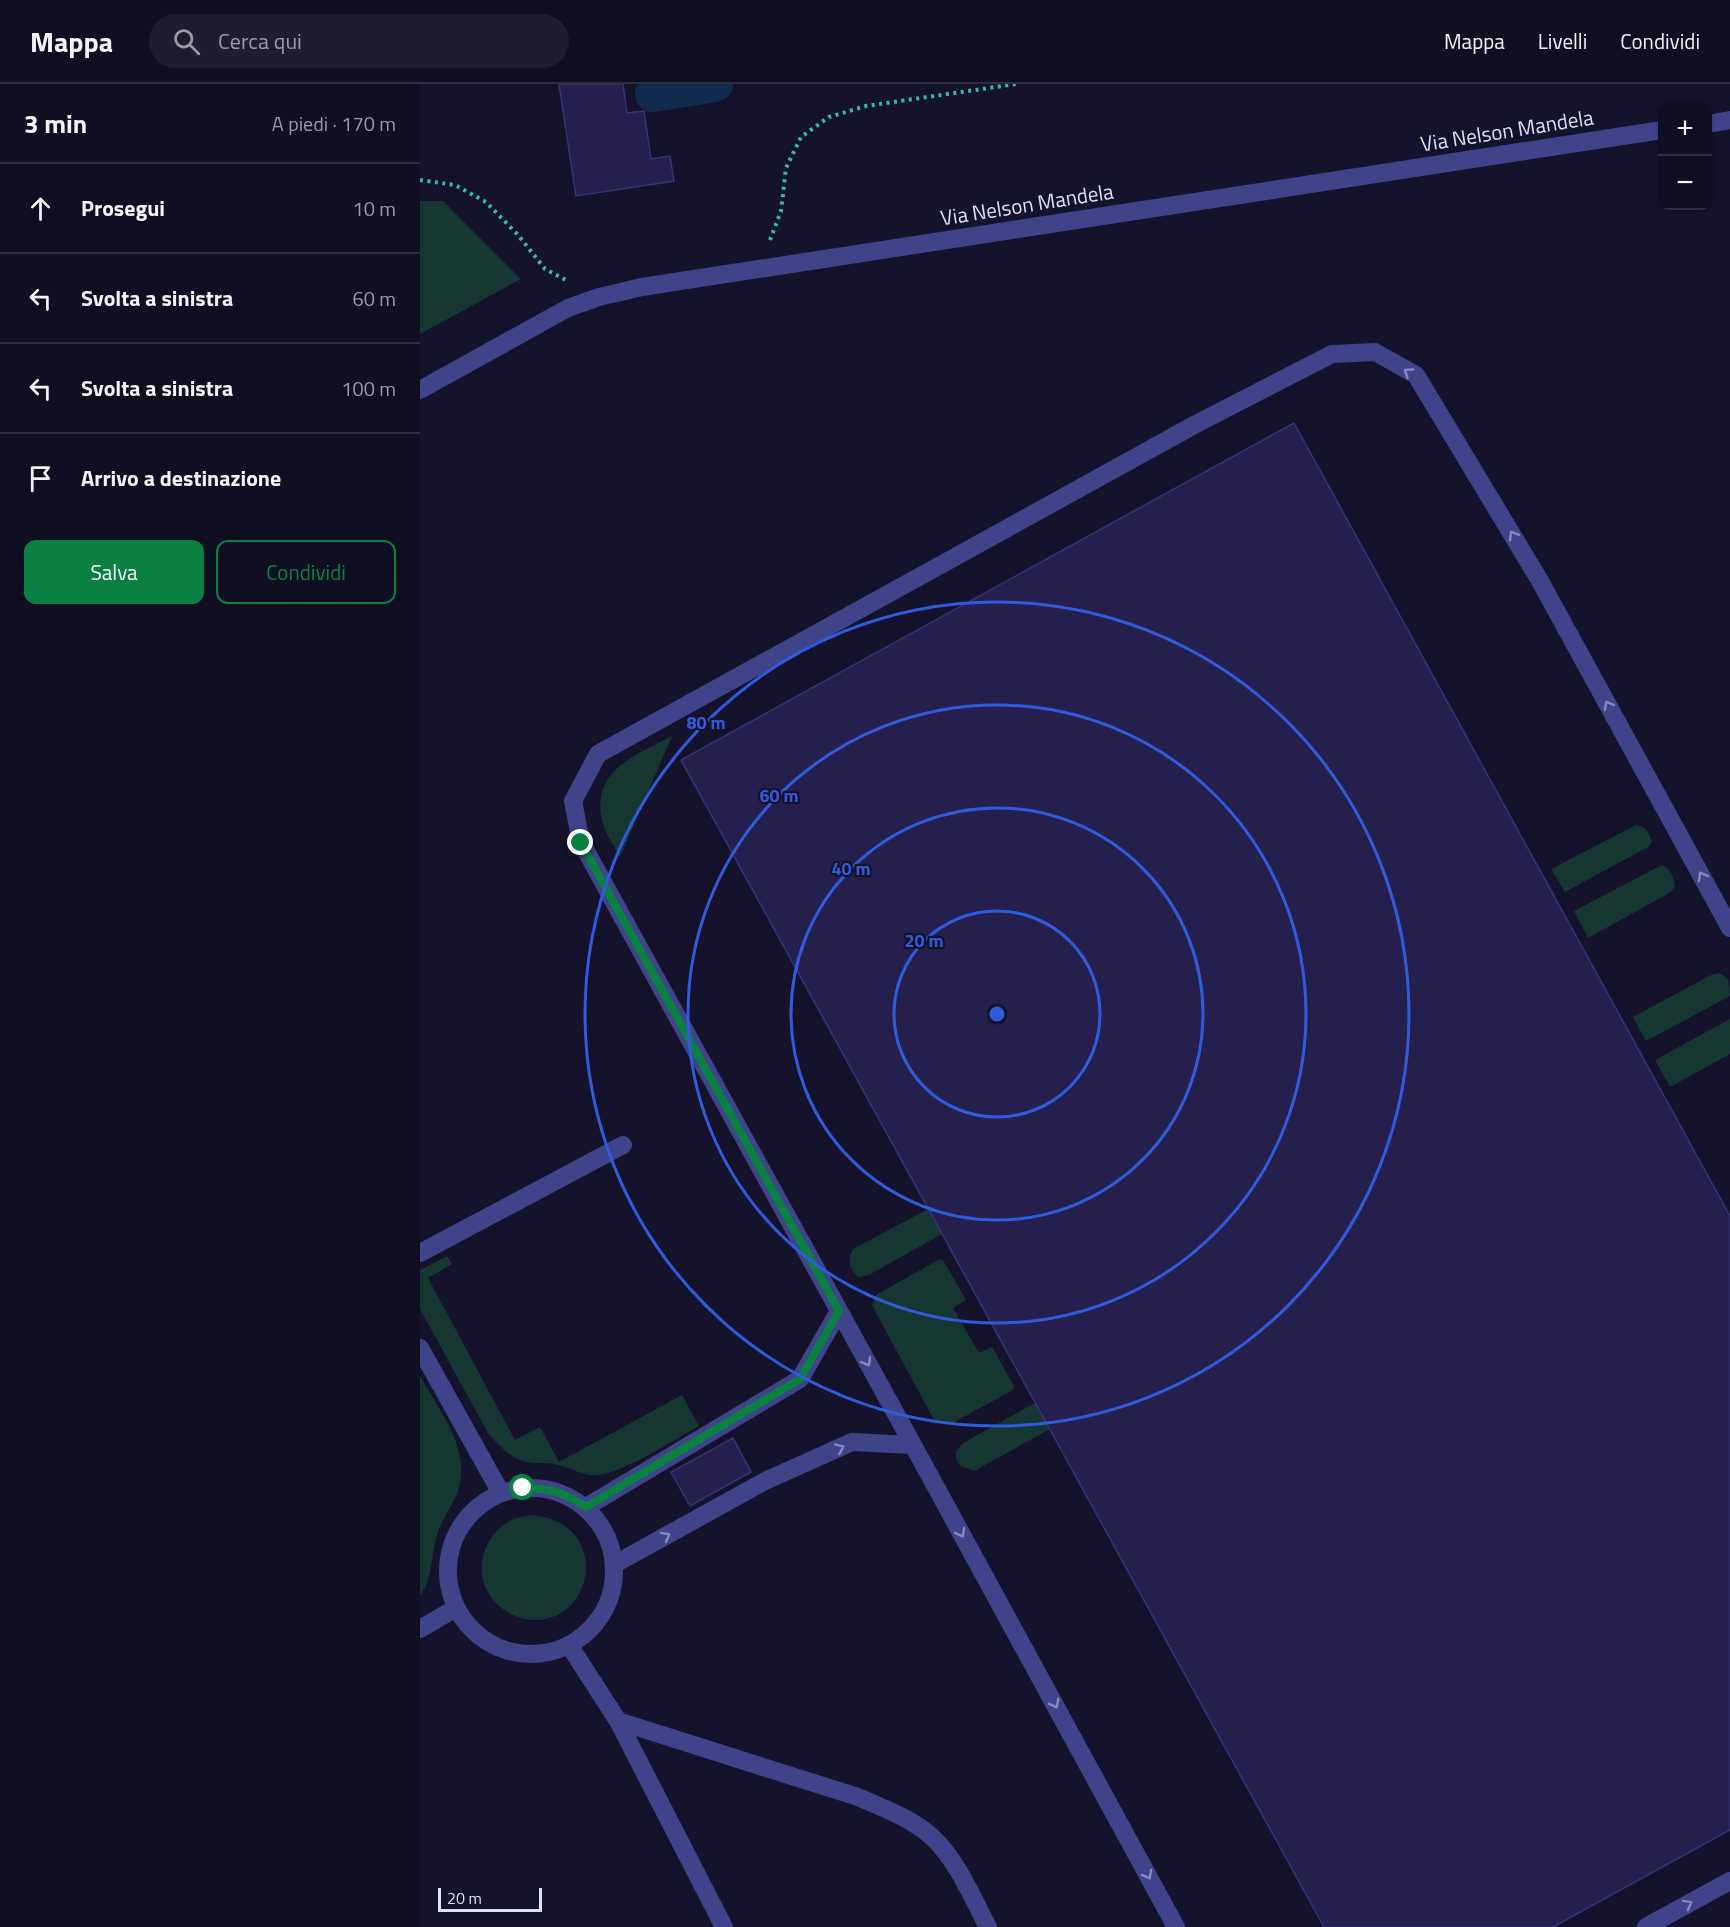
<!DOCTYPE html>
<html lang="it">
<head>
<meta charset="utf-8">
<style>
  body { margin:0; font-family:"Titillium Web",sans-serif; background:#1e1c2e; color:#f1f3f6 }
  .controls { position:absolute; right:18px; top:18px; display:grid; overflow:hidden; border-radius:12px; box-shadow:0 2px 4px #0004 }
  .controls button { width:54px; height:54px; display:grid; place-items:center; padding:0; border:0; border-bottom:2px solid #302e3f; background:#100e21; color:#f1f3f6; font:30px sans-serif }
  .scale { position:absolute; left:18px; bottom:15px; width:104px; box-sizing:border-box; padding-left:6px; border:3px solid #dfdffe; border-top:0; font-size:16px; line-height:21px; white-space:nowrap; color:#dfdffe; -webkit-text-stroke:4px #15122c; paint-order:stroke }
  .stop { position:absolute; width:18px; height:18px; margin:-14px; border:4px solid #0b8043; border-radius:50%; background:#fff }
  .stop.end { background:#0b8043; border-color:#fff; box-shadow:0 2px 6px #0008 }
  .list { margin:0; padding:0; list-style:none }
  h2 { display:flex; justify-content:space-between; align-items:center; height:78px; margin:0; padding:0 24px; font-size:26px }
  h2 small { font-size:20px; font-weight:400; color:#9c9ca5 }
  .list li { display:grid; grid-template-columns:39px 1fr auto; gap:18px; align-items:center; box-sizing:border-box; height:90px; padding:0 24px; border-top:2px solid #302e3f }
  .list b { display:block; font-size:22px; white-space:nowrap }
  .list em { font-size:20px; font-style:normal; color:#9c9ca5 }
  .actions { display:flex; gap:12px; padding:18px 24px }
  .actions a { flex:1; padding:14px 0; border:2px solid #0b8043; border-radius:12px; text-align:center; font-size:21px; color:#0b8043 }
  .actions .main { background:#0b8043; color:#fff }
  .icon { flex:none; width:33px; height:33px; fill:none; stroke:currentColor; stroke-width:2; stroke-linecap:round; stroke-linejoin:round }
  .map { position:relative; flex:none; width:1310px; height:1843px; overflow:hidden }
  header { display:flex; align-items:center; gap:36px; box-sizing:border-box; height:84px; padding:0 30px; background:#100e21; border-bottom:2px solid #302e3f }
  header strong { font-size:28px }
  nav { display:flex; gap:33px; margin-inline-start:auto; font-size:21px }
  .search { width:420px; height:54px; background:#1e1c2e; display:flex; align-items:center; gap:15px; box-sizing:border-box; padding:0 21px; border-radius:33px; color:#9c9ca5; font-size:22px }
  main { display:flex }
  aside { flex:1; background:#100e21 }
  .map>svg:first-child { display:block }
</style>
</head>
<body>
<header>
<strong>Mappa</strong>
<div class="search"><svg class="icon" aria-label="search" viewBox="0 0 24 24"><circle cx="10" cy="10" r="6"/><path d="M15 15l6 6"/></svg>Cerca qui</div>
<nav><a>Mappa</a><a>Livelli</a><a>Condividi</a></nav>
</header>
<main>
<aside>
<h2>3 min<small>A piedi · 170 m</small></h2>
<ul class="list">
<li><svg class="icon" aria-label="ahead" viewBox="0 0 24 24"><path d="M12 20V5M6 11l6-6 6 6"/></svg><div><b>Prosegui</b></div><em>10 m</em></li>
<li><svg class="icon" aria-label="left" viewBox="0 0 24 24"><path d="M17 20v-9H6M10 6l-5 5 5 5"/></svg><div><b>Svolta a sinistra</b></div><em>60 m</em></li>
<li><svg class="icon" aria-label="left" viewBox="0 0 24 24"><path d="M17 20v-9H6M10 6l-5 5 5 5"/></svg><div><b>Svolta a sinistra</b></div><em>100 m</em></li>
<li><svg class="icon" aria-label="arrive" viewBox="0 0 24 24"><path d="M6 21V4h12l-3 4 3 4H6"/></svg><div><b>Arrivo a destinazione</b></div></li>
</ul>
<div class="actions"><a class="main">Salva</a><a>Condividi</a></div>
</aside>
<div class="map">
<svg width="1310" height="1843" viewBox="0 0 1310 1843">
  <rect width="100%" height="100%" fill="#15122c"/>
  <path fill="#163632" d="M 0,117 L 23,117 L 101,195 L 0,250 Z
    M 252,652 L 200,773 C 195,763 186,751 183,740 C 169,687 214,672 252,652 Z
    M 1216,741 C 1226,743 1229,748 1232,758 L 1228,763 L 1145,808 L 1131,785 Z
    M 1242,781 C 1251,785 1254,794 1255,803 L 1249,809 L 1168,854 L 1154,827 Z
    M 1298,889 C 1310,893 1310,900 1310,912 L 1226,957 L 1213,933 L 1291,891 Z
    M 1310,935 L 1310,970 L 1250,1003 L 1235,976 Z
    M 508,1125 L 522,1150 L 449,1191 L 439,1193 C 429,1186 427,1176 433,1165 Z
    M 27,1172 L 32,1180 L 8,1194 L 95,1356 L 120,1343 L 139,1378 L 262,1311 L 279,1342 C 253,1356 198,1394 170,1391 C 158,1389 146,1382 134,1380 C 125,1378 115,1380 106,1378 C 91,1375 80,1362 69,1351 L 0,1225 L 0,1186 Z
    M 520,1175 L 523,1176 L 546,1216 L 533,1224 L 559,1269 L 572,1263 L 594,1302 L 593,1306 L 529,1341 L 515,1338 L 452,1221 L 456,1211 Z
    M 0,1292 C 20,1328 53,1366 37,1410 C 31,1424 21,1436 17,1451 C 11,1472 13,1493 0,1512 Z
    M 615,1319 L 630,1345 L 554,1387 L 540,1382 L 536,1375 L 536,1367 L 543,1359 Z
    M 109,1431 C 196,1436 174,1548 105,1535 C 93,1532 83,1527 74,1517 C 52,1492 61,1451 92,1436 C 97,1433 104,1433 109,1431 Z"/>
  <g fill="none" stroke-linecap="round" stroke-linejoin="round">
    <path stroke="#0f2c4f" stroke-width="36" d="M 233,10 L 295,0"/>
  </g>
  <path fill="#241f4d" stroke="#393278" stroke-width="1.5" d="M 139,0 L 203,0 L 207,29 L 224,27 L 231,75 L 250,72 L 254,97 L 156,112 Z
    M 874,339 L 1310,1132 L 1310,1746 L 1133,1843 L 904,1843 L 261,676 Z
    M 313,1354 L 331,1388 L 270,1422 L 251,1388 Z"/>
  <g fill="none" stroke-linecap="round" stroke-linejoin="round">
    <path stroke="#35bca7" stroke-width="4" stroke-dasharray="3 4.5" stroke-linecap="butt" d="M 0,96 L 35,101 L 66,118 L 98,151 L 125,185 L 146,196
      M 350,156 L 361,127 L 366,84 L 381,53 L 409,33 L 446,22 L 596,0"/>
    <path stroke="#3f438a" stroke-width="18" d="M 1288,40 L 1310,36
      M 0,306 L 148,224 L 179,213 L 222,203 L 1242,46
      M 0,1169 L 203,1061
      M 0,1264 L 81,1409
      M28 1487a83 83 0 1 1 166 0a83 83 0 1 1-166 0Z
      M 166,1423 L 380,1295 L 419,1227
      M 195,1480 L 345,1397 L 432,1358 L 493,1361
      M 0,1545 L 36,1524
      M 149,1561 L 198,1637 L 304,1843
      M 198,1637 L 438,1713 C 463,1724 491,1734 512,1753 C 537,1776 552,1813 568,1843
      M 756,1843 L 493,1361 L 161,758 L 153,717 L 178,670 L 776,340 L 912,270 L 955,268 L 996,291 L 1120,497 L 1310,844
      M 1226,1843 L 1310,1797"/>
  </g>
  <defs><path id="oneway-chevron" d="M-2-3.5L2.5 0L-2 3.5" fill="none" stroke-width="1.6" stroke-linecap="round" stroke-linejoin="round" transform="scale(1.5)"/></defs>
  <g stroke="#8789be">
    <use href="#oneway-chevron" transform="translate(988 288) rotate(-146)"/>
    <use href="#oneway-chevron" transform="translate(1093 451) rotate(-121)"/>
    <use href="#oneway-chevron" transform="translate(1188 621) rotate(-119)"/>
    <use href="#oneway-chevron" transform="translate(1282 792) rotate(-119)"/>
    <use href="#oneway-chevron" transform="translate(447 1278) rotate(61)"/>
    <use href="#oneway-chevron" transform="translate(420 1364) rotate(-24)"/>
    <use href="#oneway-chevron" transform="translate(541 1449) rotate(61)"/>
    <use href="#oneway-chevron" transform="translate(246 1452) rotate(-29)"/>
    <use href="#oneway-chevron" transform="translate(635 1620) rotate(61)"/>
    <use href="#oneway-chevron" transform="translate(728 1791) rotate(61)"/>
    <use href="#oneway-chevron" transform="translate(1268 1820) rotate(-29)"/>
  </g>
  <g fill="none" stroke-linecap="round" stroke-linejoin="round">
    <path stroke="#0b8043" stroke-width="8" d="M 103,1404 C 130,1404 143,1408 166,1423 L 380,1295 L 419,1227 L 161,759"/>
  </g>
  <g fill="none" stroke="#305cdc" stroke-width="3">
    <circle cx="577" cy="930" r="103"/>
    <circle cx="577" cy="930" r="206"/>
    <circle cx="577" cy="930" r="309"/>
    <circle cx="577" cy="930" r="412"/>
  </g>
  <g text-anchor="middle" stroke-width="4.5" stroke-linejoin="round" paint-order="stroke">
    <g font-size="21" fill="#dfdffe" stroke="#15122c">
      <text transform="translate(1087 47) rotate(-9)" y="7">Via Nelson Mandela</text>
      <text transform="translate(607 121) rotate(-9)" y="7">Via Nelson Mandela</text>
    </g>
  </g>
  <circle cx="577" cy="930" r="9" fill="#305cdc" stroke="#15122c" stroke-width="3"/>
  <g font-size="18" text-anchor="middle" font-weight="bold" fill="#305cdc" stroke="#15122c" stroke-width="4.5" stroke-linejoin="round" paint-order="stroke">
    <text x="286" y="645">80 m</text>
    <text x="359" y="718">60 m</text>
    <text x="431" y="791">40 m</text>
    <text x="504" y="863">20 m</text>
  </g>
</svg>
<div class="controls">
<button>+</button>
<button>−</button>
</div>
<div class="scale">20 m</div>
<div class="stop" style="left:103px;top:1404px"></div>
<div class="stop end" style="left:161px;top:759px"></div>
</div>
</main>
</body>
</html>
